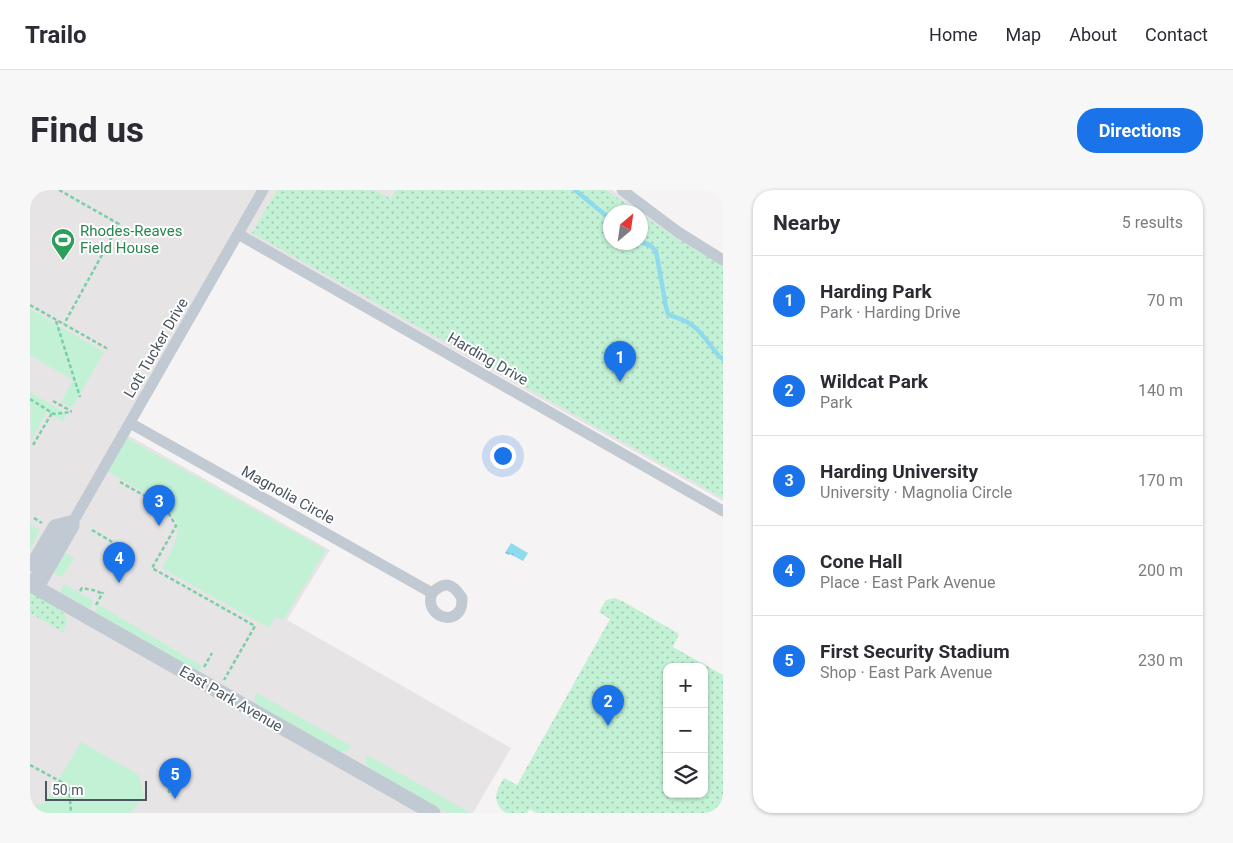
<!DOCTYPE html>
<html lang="en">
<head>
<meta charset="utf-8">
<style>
  body { margin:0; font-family:Roboto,sans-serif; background:#f7f7f7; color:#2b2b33 }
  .controls { position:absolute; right:15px; bottom:15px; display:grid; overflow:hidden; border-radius:10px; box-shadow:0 1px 4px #0004 }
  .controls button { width:45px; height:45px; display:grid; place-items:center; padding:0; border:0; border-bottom:1px solid #e1e1e2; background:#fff; color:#2b2b33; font:25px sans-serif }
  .compass { position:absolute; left:573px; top:15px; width:45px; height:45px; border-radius:50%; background:#fff; box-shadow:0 1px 4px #0004; rotate:29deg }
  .scale { position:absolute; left:15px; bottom:12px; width:102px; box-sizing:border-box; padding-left:5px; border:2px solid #4a5661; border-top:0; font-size:14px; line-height:18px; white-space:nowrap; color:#4a5661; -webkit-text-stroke:4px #fff; paint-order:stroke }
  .you { position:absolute; left:472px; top:265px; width:18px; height:18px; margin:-12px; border:4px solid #fff; border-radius:50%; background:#1a73e8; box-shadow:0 0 0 8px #1a73e833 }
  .badge { display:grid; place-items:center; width:32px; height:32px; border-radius:50%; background:#1a73e8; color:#fff; font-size:16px; font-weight:700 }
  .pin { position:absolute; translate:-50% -41px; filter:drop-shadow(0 1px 2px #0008) }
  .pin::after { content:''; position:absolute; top:26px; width:18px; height:15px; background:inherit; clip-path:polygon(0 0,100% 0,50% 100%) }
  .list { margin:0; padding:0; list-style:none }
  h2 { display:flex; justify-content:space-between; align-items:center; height:65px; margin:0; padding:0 20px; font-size:21px }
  h2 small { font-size:16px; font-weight:400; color:#7c7c81 }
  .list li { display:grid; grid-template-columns:32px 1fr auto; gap:15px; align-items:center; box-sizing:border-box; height:90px; padding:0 20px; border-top:1px solid #e1e1e2 }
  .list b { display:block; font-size:19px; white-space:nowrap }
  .list p { margin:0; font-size:16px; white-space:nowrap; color:#7c7c81 }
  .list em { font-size:16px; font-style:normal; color:#7c7c81 }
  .icon { flex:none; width:28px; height:28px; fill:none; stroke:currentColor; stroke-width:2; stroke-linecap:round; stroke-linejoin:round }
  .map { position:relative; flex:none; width:693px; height:623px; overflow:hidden; border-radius:20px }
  header { display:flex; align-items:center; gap:30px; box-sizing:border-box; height:70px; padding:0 25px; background:#fff; border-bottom:1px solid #e1e1e2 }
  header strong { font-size:24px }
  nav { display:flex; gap:28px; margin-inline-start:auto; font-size:18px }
  .intro { display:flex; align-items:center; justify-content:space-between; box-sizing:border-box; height:120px; padding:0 30px }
  h1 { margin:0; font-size:35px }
  .button { padding:12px 22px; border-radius:20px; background:#1a73e8; color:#fff; font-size:18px; font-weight:700 }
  main { display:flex; gap:30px; padding:0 30px }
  aside { flex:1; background:#fff; border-radius:20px; box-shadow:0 1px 4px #0004 }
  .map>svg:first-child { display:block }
</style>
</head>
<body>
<header>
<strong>Trailo</strong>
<nav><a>Home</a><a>Map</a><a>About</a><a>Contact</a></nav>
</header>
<div class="intro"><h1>Find us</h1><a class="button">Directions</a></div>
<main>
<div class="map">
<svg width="693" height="623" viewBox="0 0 693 623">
  <defs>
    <pattern id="park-dots" width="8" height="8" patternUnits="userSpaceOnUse" patternTransform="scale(1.25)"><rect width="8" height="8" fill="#c3f1d5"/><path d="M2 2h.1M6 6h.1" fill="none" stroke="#a0c6b0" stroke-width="1.8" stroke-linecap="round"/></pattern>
    <pattern id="water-ripples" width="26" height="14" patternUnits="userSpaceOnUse" patternTransform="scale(1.25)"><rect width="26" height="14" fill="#90daee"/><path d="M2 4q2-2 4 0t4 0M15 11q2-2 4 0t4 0" fill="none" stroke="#78b4c4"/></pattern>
  </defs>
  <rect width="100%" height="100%" fill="#f5f3f3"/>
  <path fill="#e6e4e5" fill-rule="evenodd" d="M 0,0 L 582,0 L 644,44 L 693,73 L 693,311 L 206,38 L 89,240 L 300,360 L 257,430 L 481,558 L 443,623 L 0,623 ZM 580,22 L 610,22 L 610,52 L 580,52 Z"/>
  <path fill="#c3f1d5" d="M 0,119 L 74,162 L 42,218 L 31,212 L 43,190 L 0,165 Z
    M 0,202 L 37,224 L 33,231 L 17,222 L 1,250 Z
    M 97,248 L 296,360 L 253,430 L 246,426 L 239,438 L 132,378 L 143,357 L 148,342 L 146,330 L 137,315 L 77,281 Z
    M 0,334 L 10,340 L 0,359 Z
    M 34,362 L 44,368 L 32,387 L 22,382 Z
    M 34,394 L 64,411 L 60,419 L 30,402 Z
    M 69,415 L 172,476 L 169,482 L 65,422 Z
    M 227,503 L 321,556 L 317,562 L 307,561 L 226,514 L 224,508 Z
    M 51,552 L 109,585 L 114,607 L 100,623 L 0,623 L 0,615 L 14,614 Z
    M 337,565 L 441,623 L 417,623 L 342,581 L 338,578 L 335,571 Z"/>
  <path fill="url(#park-dots)" fill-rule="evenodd" d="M 247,0 L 344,0 L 361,9 L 366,0 L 576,0 L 609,22 L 580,22 L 580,52 L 610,52 L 611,24 L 643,46 L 693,76 L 693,308 L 222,43 Z
    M 0,402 C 9,407 32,418 36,427 C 38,433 35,437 33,442 L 0,423 Z
    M 585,408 L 594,412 L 649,444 L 643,457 L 693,485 L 693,623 L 506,623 L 500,619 L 497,623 C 491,623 482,623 476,623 C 474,622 472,620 470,618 C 462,607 468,598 474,588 L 487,595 L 580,429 L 569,422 L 576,410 ZM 637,477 L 674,477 L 674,604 L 637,604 Z"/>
  <path fill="url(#water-ripples)" d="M 481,353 L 498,363 L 493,371 L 480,364 L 479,365 L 475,363 Z"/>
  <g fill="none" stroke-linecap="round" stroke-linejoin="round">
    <path stroke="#90daee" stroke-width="4.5" d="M 545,0 L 580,29
      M 610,52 L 620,55 L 626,61 L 636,117 L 638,124 C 646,128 656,130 663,136 C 672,142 681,157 689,166 L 693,169"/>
    <path stroke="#7ad0a6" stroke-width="2.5" stroke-dasharray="4 2.5" stroke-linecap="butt" d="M 29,0 L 89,34 L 34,134
      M 0,115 L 78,159
      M 26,131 L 50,207
      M 0,209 L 24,224 L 42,222
      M 23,211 L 41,221
      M 3,255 L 22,223
      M 90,292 L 135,317 L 146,336 L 122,378 L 225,436 L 194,490
      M 4,328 L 12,333
      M 62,340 L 84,353
      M 50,401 L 52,398 L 67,401 L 72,404
      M 66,415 L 73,402
      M 174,477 L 182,463
      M 138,573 L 139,603
      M 0,575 L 39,596 L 41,623"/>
    <path stroke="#c1cad2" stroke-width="11" d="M 592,0 L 648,42 L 693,70
      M 208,44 L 693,321
      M 100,233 L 402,403 C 416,390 423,394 432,408 C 432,412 432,417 430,420 C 421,436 394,424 402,403
      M 0,376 L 24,335 L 40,331
      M 1,394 L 37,332
      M 8,399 L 44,336 L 44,330 L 233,0"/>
    <path stroke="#c1cad2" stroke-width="15" d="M 0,394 L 403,623"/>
  </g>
  <defs>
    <g id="stadium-pin" transform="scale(1.25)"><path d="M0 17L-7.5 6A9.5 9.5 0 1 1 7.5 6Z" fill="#2e9e5b" stroke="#fff"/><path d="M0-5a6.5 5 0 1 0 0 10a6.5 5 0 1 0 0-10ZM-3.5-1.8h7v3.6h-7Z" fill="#fff"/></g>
  </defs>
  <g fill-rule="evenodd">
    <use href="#stadium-pin" x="33" y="50"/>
  </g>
  <g text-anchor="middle" stroke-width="4" stroke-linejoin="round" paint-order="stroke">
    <g font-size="15" fill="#27864d" stroke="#fff" text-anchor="start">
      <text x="50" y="46">Rhodes-Reaves<tspan x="50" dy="17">Field House</tspan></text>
    </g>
    <g font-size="15" fill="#4a5661" stroke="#fff">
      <text transform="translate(126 158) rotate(-60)" y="5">Lott Tucker Drive</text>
      <text transform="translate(458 169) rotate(30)" y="5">Harding Drive</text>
      <text transform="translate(258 305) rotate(29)" y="5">Magnolia Circle</text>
      <text transform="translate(201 509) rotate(30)" y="5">East Park Avenue</text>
    </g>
  </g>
</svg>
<div class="controls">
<button>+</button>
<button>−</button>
<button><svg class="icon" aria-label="layers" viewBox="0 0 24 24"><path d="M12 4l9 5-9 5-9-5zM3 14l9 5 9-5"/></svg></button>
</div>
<svg class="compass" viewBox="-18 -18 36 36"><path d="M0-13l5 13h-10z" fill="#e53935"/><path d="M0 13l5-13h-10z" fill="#7c7c81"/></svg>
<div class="scale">50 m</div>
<div class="you"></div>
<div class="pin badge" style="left:590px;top:192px">1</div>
<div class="pin badge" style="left:578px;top:536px">2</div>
<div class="pin badge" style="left:129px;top:336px">3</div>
<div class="pin badge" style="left:89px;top:393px">4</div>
<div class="pin badge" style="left:145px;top:609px">5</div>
</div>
<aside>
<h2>Nearby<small>5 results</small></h2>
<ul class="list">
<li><span class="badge">1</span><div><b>Harding Park</b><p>Park · Harding Drive</p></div><em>70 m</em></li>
<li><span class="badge">2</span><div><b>Wildcat Park</b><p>Park</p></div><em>140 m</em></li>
<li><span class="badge">3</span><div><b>Harding University</b><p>University · Magnolia Circle</p></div><em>170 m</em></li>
<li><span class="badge">4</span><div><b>Cone Hall</b><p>Place · East Park Avenue</p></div><em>200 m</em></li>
<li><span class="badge">5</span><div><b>First Security Stadium</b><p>Shop · East Park Avenue</p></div><em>230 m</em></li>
</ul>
</aside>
</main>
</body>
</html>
